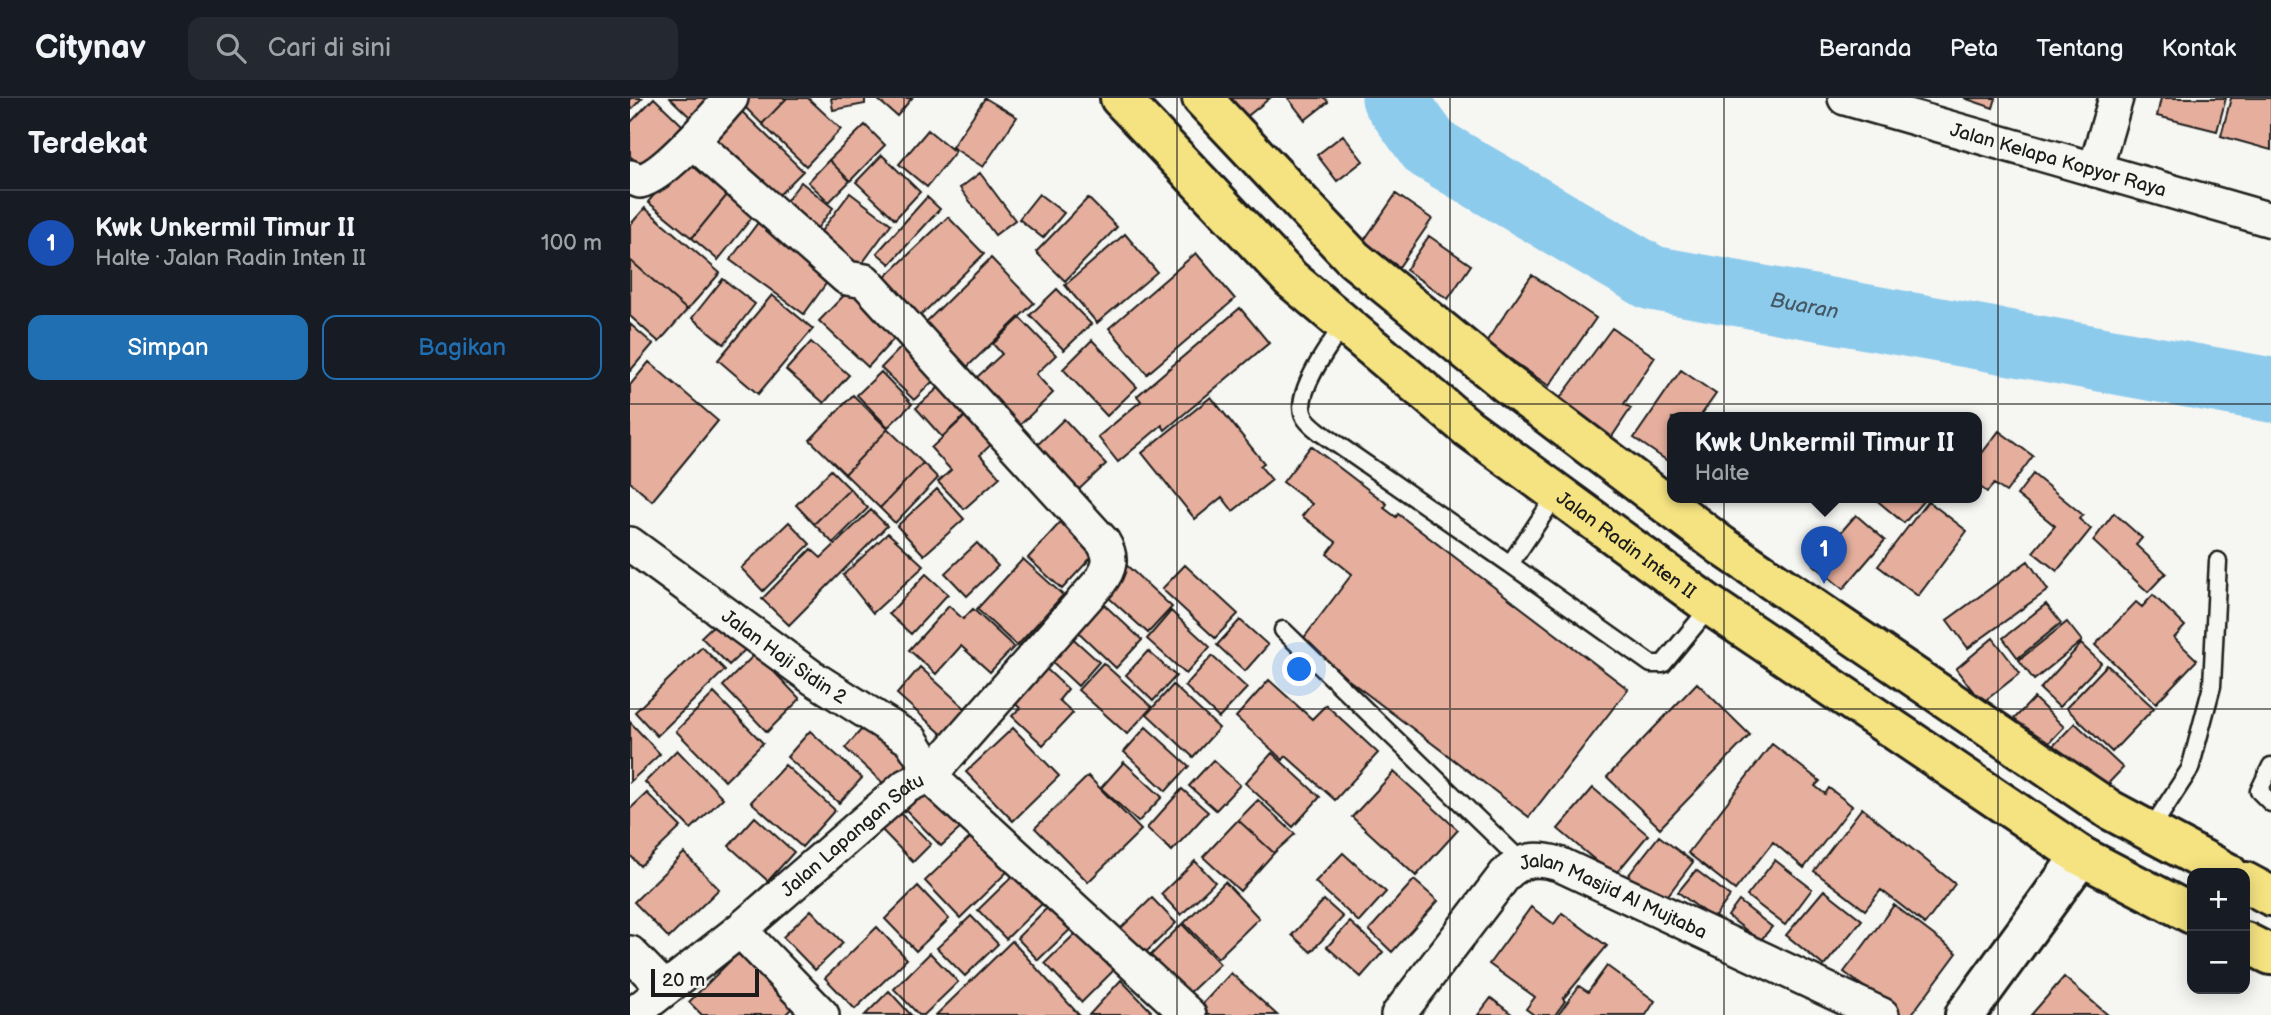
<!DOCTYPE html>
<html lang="id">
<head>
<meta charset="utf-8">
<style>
  body { margin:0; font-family:"Balsamiq Sans",sans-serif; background:#242831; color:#f1f3f6 }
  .controls { position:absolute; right:21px; bottom:21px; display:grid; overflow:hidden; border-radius:14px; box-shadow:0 4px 18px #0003 }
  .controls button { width:63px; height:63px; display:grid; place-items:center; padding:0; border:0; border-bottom:2px solid #363941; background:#171b24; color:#f1f3f6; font:35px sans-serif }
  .scale { position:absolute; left:21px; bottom:18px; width:108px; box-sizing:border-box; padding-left:7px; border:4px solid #1c1c1c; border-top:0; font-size:19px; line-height:24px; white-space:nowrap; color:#1c1c1c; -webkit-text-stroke:5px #f6f6f2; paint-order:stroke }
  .you { position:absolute; left:670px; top:572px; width:24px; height:24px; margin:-18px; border:5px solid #fff; border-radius:50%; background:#1a73e8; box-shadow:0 0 0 10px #1a73e833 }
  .badge { display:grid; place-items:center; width:46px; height:46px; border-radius:50%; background:#1f6fb2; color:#fff; font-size:23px; font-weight:700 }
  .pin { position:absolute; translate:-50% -58px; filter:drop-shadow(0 2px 4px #0008) }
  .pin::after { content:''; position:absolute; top:37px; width:24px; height:21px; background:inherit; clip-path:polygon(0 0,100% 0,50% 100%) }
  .popup { position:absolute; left:1037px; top:314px; width:315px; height:91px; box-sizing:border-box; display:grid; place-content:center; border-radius:14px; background:#171b24; filter:drop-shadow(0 2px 5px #0005); font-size:23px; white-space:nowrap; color:#9ea1a6 }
  .popup b { font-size:26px; color:#f1f3f6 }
  .popup::after { content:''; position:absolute; left:50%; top:100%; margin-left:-14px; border:14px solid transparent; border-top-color:#171b24 }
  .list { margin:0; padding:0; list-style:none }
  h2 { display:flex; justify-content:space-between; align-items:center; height:91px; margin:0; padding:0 28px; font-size:30px }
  h2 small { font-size:23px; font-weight:400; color:#9ea1a6 }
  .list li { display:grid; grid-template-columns:46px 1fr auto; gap:21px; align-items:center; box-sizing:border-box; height:105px; padding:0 28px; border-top:2px solid #363941 }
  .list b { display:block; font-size:26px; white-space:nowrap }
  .list p { margin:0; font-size:23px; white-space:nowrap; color:#9ea1a6 }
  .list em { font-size:23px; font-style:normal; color:#9ea1a6 }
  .actions { display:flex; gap:14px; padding:21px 28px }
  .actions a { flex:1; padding:16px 0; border:2px solid #1f6fb2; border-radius:14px; text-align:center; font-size:24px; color:#1f6fb2 }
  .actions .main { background:#1f6fb2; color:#fff }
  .icon { flex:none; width:38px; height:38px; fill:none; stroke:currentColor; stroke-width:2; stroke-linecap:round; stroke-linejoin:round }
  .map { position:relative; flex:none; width:1641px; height:917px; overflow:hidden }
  header { display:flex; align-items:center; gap:42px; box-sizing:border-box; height:98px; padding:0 35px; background:#171b24; border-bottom:2px solid #363941 }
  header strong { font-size:33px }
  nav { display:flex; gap:38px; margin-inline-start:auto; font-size:24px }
  .search { width:490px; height:63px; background:#242831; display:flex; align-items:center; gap:18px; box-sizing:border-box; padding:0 24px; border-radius:14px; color:#9ea1a6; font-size:26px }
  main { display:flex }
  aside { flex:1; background:#171b24 }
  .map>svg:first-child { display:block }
</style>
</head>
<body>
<header>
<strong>Citynav</strong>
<div class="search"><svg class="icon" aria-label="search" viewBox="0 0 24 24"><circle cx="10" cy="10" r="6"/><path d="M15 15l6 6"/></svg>Cari di sini</div>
<nav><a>Beranda</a><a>Peta</a><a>Tentang</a><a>Kontak</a></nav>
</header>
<main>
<aside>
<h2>Terdekat<small></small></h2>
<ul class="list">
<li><span class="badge" style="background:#1a4fb4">1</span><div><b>Kwk Unkermil Timur II</b><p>Halte · Jalan Radin Inten II</p></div><em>100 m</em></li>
</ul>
<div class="actions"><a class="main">Simpan</a><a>Bagikan</a></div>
</aside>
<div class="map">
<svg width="1641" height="917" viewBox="0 0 1641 917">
  <rect width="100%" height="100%" fill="#f6f6f2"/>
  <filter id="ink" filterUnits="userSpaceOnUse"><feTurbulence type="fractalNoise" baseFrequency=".0143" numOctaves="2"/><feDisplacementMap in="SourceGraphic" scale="14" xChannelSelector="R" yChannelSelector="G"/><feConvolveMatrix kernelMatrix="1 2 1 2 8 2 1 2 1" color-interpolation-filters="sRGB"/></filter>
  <g filter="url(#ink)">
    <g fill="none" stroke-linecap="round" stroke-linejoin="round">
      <path stroke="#8dcbed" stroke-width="65" id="s1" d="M 764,0 L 800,50 L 1022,180 L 1641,292"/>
    </g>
    <path fill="#e6af9d" stroke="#1c1c1c" stroke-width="2" d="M 0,0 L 12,0 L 0,13 Z
      M 24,0 L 53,28 L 12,70 L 0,58 L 0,25 Z
      M 40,0 L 85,0 L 64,23 Z
      M 106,0 L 157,0 L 132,26 Z
      M 157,0 L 178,0 L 211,31 L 176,68 L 132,26 Z
      M 201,0 L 235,0 L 235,6 L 203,12 Z
      M 246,0 L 282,0 L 267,18 Z
      M 355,0 L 387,19 L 353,69 L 322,49 Z
      M 600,0 L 640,0 L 615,20 Z
      M 658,0 L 695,0 L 698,4 L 675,22 Z
      M 1334,0 L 1366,0 L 1363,10 Z
      M 1531,0 L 1596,0 L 1587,33 L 1527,18 Z
      M 1601,0 L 1641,0 L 1641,52 L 1591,38 Z
      M 102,4 L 173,73 L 139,107 L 69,39 Z
      M 235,27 L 255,47 L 220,83 L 199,62 Z
      M 298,32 L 325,54 L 297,89 L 269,66 Z
      M 713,37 L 733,63 L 707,83 L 687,57 Z
      M 63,50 L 106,86 L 62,140 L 18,104 Z
      M 252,57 L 290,94 L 265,121 L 226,84 Z
      M 199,62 L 220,83 L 199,104 L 178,84 Z
      M 350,75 L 385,122 L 365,137 L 330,90 Z
      M 171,84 L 203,110 L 178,142 L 146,116 Z
      M 106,86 L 132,107 L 88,162 L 62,140 Z
      M 220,95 L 261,126 L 228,171 L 186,140 Z
      M 409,96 L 434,115 L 413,140 L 389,121 Z
      M 766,96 L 802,121 L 769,169 L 733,144 Z
      M 297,99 L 310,111 L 260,166 L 247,155 Z
      M 458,100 L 487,129 L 435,183 L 406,154 Z
      M 15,110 L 90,175 L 57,212 L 0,162 L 0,127 Z
      M 318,119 L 354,156 L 287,221 L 251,183 Z
      M 130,122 L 203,176 L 174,216 L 100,162 Z
      M 495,136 L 527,174 L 467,225 L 435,187 Z
      M 799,138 L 841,167 L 818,201 L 776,172 Z
      M 566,155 L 605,201 L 517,276 L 479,230 Z
      M 361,160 L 404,205 L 335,271 L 293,227 Z
      M 0,162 L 57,212 L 29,244 L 0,218 Z
      M 902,177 L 966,220 L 919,288 L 856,244 Z
      M 93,181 L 125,206 L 94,246 L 62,220 Z
      M 225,186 L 273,231 L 238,269 L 189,223 Z
      M 427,191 L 461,226 L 434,252 L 400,217 Z
      M 142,197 L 183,231 L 128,296 L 88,262 Z
      M 610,210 L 639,245 L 535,332 L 532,327 L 488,364 L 468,339 L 511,303 L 507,298 Z
      M 390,220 L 426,257 L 406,276 L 423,295 L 389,328 L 345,281 L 372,256 L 363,246 Z
      M 0,226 L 23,246 L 0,273 Z
      M 982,230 L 1025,259 L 994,306 L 1001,310 L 981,340 L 928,303 Z
      M 281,239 L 314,272 L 284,302 L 251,270 Z
      M 462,242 L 507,289 L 477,318 L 433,271 Z
      M 181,244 L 219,277 L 194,305 L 156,272 Z
      M 19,264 L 88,323 L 22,403 L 0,384 L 0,287 Z
      M 1051,272 L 1086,296 L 1069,320 L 1042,320 L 1039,364 L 1004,340 Z
      M 251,274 L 282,306 L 258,329 L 227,297 Z
      M 317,282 L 343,310 L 312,339 L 286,310 Z
      M 223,297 L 258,331 L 215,376 L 180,342 Z
      M 581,299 L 634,365 L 630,368 L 642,382 L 603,413 L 592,399 L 565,421 L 512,355 Z
      M 342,312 L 368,340 L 350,357 L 370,379 L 334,411 L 308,384 L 321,372 L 301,350 Z
      M 434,321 L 476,366 L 443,397 L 401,353 Z
      M 258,331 L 293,365 L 250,410 L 215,376 Z
      M 1369,333 L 1403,358 L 1376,394 L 1364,386 L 1357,394 L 1346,386 L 1346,363 Z
      M 681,348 L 757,406 L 754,410 L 766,419 L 768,416 L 998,591 L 899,719 L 670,545 L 722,476 L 697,456 L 706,444 L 672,418 L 682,406 L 653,384 Z
      M 293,365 L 308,380 L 265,425 L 250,410 Z
      M 201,372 L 220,391 L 184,426 L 166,407 Z
      M 1403,376 L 1453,417 L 1449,421 L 1461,431 L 1427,473 L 1403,454 L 1425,428 L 1387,397 Z
      M 220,391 L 238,410 L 203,445 L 184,426 Z
      M 307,391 L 334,421 L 294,457 L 267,428 Z
      M 1244,400 L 1296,400 L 1274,425 Z
      M 1298,403 L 1337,433 L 1288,498 L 1248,468 Z
      M 241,412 L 257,428 L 159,527 L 132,501 L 181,451 L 191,460 Z
      M 1484,415 L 1512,440 L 1506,447 L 1536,475 L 1518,494 L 1463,443 Z
      M 1226,417 L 1255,442 L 1213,491 L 1183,466 Z
      M 436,418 L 470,450 L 432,491 L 398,460 Z
      M 159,424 L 180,446 L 133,493 L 111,470 Z
      M 258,435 L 294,468 L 243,515 L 213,477 Z
      M 347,445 L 368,468 L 337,498 L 315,475 Z
      M 393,461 L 433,497 L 387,548 L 347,511 Z
      M 1398,463 L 1418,492 L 1338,550 L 1317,522 Z
      M 493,464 L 542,509 L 518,535 L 468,490 Z
      M 555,467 L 608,516 L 585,540 L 532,491 Z
      M 296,476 L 318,496 L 281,536 L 259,516 Z
      M 1523,497 L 1555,528 L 1544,540 L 1567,562 L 1526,605 L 1465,547 L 1506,504 L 1512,509 Z
      M 466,499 L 512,542 L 486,570 L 441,527 Z
      M 1416,506 L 1431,525 L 1388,560 L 1373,540 Z
      M 319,508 L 333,521 L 343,511 L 384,549 L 360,574 L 331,548 L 306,576 L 279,552 Z
      M 541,513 L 580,549 L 556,576 L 517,541 Z
      M 90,521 L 117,550 L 99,567 L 71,539 Z
      M 610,522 L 638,547 L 615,573 L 587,547 Z
      M 1437,524 L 1452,543 L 1404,582 L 1389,562 Z
      M 436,534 L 469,564 L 448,588 L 415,557 Z
      M 1363,540 L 1390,575 L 1352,605 L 1326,571 Z
      M 1451,546 L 1471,565 L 1429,609 L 1410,591 Z
      M 72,549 L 95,572 L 27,638 L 5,614 Z
      M 518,553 L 546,578 L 523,603 L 496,577 Z
      M 126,555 L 170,601 L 137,634 L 93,588 Z
      M 582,558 L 617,590 L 589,620 L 555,588 Z
      M 410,565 L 438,591 L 429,602 L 443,615 L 413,647 L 382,618 L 390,610 L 379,600 Z
      M 473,565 L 522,609 L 497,636 L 448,592 Z
      M 1477,567 L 1524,610 L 1482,654 L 1436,610 Z
      M 290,569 L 336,611 L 313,637 L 267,596 Z
      M 639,582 L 682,621 L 696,607 L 748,655 L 705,702 L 656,658 L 653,662 L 606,619 Z
      M 1067,585 L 1120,637 L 1030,730 L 977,679 Z
      M 543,587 L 589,630 L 563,659 L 517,616 Z
      M 84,595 L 133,645 L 95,683 L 46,633 Z
      M 1404,600 L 1434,629 L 1414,650 L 1384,621 Z
      M 240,622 L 282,660 L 256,688 L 215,650 Z
      M 0,624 L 30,656 L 0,684 Z
      M 1445,625 L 1493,670 L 1471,693 L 1423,648 Z
      M 516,629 L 559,668 L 536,693 L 494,654 Z
      M 383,630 L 429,678 L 383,723 L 336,674 Z
      M 180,633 L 232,680 L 209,705 L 157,659 Z
      M 1142,646 L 1190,683 L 1185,688 L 1195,696 L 1199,690 L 1222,708 L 1174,770 L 1143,744 L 1105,792 L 1058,755 Z
      M 47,652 L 93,700 L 61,731 L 15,684 Z
      M 642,655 L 690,699 L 663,729 L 615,685 Z
      M 583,662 L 610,687 L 586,712 L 559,688 Z
      M 494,664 L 532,699 L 508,724 L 471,690 Z
      M 155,667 L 205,712 L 172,749 L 121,704 Z
      M 764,674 L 828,732 L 786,778 L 722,719 Z
      M 458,678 L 511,732 L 458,784 L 405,730 Z
      M 296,690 L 333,728 L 311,748 L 275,711 Z
      M 963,690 L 1018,737 L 984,778 L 928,731 Z
      M 552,691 L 578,714 L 542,753 L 517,730 Z
      M 17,695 L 51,729 L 10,768 L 0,757 L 0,711 Z
      M 628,702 L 665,736 L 644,755 L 608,722 Z
      M 1232,710 L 1325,786 L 1295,826 L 1251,792 L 1235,812 L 1184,773 Z
      M 267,712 L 301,746 L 283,764 L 249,729 Z
      M 125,719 L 164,754 L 138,783 L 99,748 Z
      M 608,722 L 644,755 L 610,793 L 573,759 Z
      M 346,734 L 381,770 L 330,820 L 295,783 Z
      M 1029,738 L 1063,764 L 1032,805 L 997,779 Z
      M 54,755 L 89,791 L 39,840 L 4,804 Z
      M 713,755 L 756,794 L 729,824 L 685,784 Z
      M 1145,762 L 1182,791 L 1155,827 L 1117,798 Z
      M 565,763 L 585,784 L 551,817 L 531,796 Z
      M 389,772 L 417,801 L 376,841 L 348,812 Z
      M 1066,772 L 1100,798 L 1083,821 L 1048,794 Z
      M 784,782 L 808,803 L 762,854 L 739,832 Z
      M 595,784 L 629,820 L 588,860 L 554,825 Z
      M 288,788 L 319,821 L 286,853 L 255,821 Z
      M 1194,792 L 1232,822 L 1194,868 L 1156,837 Z
      M 522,800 L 546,825 L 514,856 L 490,831 Z
      M 694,802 L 713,819 L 681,854 L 662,837 Z
      M 1109,803 L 1142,829 L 1130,843 L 1098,818 Z
      M 423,804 L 445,827 L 408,862 L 387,840 Z
      M 1264,807 L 1327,855 L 1281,917 L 1271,917 L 1214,874 Z
      M 901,809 L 924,826 L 932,815 L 977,848 L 933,901 L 935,903 L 925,917 L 904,917 L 896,911 L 905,899 L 859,866 Z
      M 181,812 L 213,845 L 185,872 L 153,839 Z
      M 341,818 L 368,846 L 335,878 L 307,850 Z
      M 720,824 L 753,854 L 731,879 L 697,849 Z
      M 552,826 L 590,866 L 554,900 L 517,861 Z
      M 247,829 L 277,861 L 225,911 L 195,880 Z
      M 448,833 L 485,871 L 452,904 L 415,865 Z
      M 382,843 L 449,917 L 306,917 Z
      M 118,845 L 172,900 L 155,917 L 72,917 L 59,904 Z
      M 300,855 L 328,884 L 294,917 L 289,917 L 264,891 Z
      M 977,868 L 1025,903 L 1016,917 L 928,917 L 949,888 L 958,894 Z
      M 601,875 L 647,917 L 569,917 L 565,914 Z
      M 1434,879 L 1478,917 L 1401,917 Z
      M 491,882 L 521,913 L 517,917 L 459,917 Z
      M 259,893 L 281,917 L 235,917 Z
      M 861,900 L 883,917 L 848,917 Z"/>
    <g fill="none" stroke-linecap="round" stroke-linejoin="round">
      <g stroke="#1c1c1c" stroke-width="21">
        <path id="service" d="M 714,226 C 701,245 666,292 673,315 C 675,323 685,330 691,335 L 880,466 L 927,396
          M 880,466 L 1021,566 L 1033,566 L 1081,508
          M 653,532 L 892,764
          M 1641,668 L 1629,693 L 1641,705
          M 1519,734 L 1560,671 L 1582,588 L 1588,463"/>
      </g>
      <g stroke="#1c1c1c" stroke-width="38">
        <g id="minor">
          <path id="s2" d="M 1215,0 L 1641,122"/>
          <path d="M 1465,72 L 1486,0"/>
          <path d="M 0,79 L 10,83 C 36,77 82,21 101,0"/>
          <path id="s3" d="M 0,446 L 183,580 L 281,642 L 311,689 L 559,917"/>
          <path d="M 110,832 L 192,917"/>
          <path d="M 0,855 L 35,891"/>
          <path id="s4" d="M 2,917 L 110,832 L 276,688 L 301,676 L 469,485 C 480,471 483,460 473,444 L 235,183 L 217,180 L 62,43"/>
          <path id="s5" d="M 768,917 L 875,777 C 891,761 907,759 929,766 L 1252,917"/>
        </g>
      </g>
      <g stroke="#1c1c1c" stroke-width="44">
        <path id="tertiary" d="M 1335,917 L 1451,758"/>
      </g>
      <g stroke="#1c1c1c" stroke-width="44">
        <g id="primary">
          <path id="s6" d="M 490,0 L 661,181 L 838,330 L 1081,508 L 1451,758 L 1562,816"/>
          <path d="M 572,0 L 724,161 L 876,285 L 1092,448 L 1480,712 L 1598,775"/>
          <path d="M 1615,784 L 1641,798"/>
          <path d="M 1615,844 L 1641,857"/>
        </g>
      </g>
      <use href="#service" stroke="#f6f6f2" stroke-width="16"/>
      <use href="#minor" stroke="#f6f6f2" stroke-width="33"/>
      <use href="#tertiary" stroke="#f6f6f2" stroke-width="38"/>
      <use href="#primary" stroke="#f5e381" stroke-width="38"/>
    </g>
  </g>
  <path fill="none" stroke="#1c1c1c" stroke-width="2" stroke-opacity="0.55" d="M 274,0 L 274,917M 547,0 L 547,917M 820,0 L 820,917M 1094,0 L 1094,917M 1368,0 L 1368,917M 0,306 L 1641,306M 0,611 L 1641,611"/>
  <g text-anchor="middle" stroke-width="5" stroke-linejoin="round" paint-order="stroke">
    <g font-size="19" fill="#1c1c1c" stroke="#f6f6f2">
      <text dy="7" stroke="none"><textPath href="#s2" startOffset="222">Jalan Kelapa Kopyor Raya</textPath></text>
      <text dy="7" stroke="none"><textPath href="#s6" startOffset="677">Jalan Radin Inten II</textPath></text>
      <text dy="7" stroke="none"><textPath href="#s3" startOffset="191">Jalan Haji Sidin 2</textPath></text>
      <text dy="7" stroke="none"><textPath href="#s4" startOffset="285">Jalan Lapangan Satu</textPath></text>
      <text dy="7" stroke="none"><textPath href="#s5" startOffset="296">Jalan Masjid Al Mujtaba</textPath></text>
    </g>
    <g font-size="21" font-style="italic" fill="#445965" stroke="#f6f6f2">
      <text dy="7" stroke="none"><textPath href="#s1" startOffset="474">Buaran</textPath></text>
    </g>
  </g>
</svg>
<div class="controls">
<button>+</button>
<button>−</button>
</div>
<div class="scale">20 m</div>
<div class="you"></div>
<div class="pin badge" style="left:1194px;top:486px;background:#1a4fb4">1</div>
<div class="popup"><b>Kwk Unkermil Timur II</b>Halte</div>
</div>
</main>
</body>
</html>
